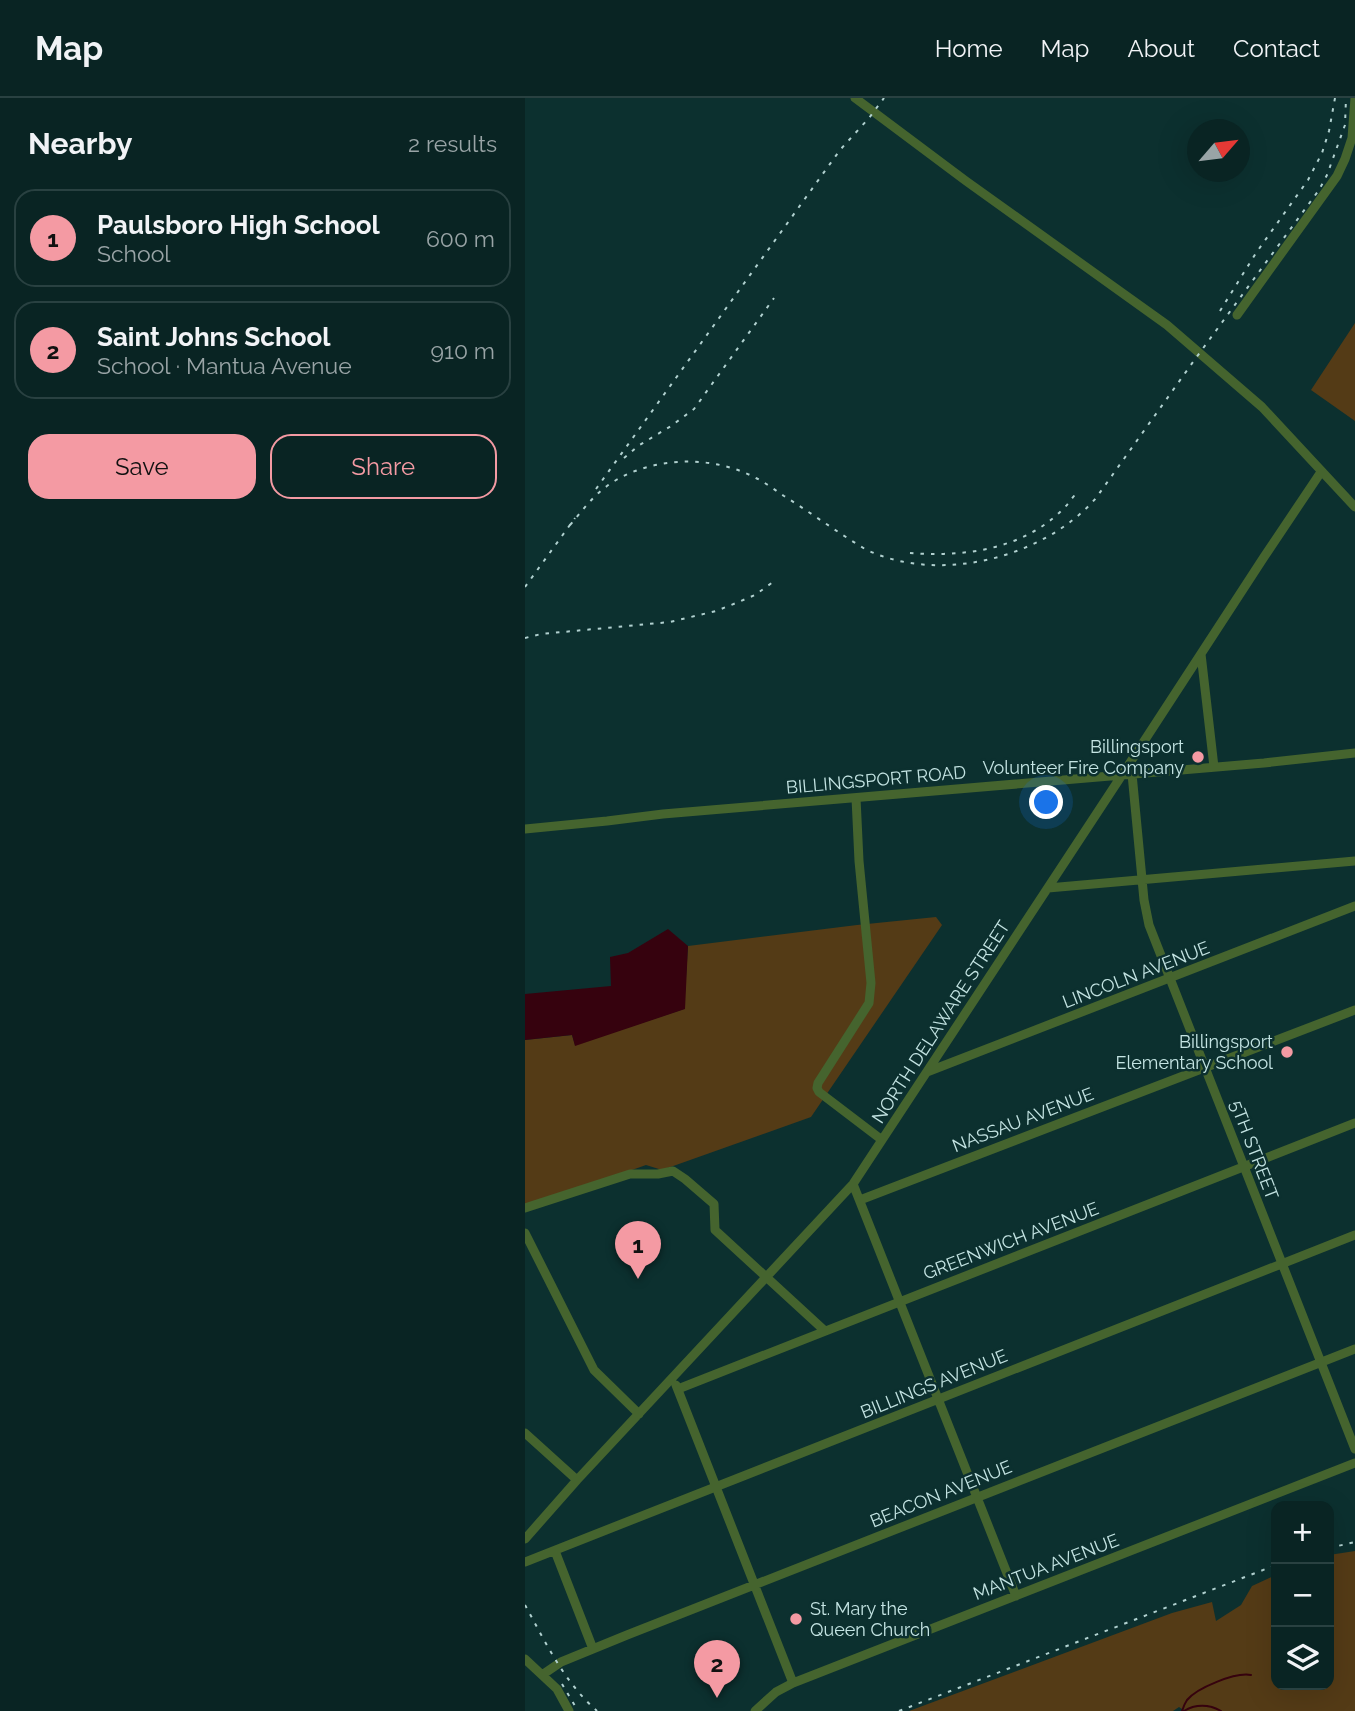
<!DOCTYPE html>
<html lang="en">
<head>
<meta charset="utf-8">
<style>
  body { margin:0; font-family:Raleway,sans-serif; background:#122c2b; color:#f1f3f6 }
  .controls { position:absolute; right:21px; bottom:21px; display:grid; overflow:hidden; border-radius:14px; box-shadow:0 7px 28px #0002 }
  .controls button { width:63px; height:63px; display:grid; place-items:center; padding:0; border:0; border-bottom:2px solid #294141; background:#092423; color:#f1f3f6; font:35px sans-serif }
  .compass { position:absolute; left:662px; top:21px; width:63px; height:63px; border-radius:50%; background:#092423; box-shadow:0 7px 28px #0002; rotate:62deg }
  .you { position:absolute; left:522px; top:705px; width:24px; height:24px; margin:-18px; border:5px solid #fff; border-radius:50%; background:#1a73e8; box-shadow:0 0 0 10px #1a73e833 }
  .badge { display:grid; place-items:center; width:46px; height:46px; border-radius:50%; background:#f49aa3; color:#111; font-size:23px; font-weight:700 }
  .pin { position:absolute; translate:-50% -58px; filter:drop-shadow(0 2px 4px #0008) }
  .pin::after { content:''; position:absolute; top:37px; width:24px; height:21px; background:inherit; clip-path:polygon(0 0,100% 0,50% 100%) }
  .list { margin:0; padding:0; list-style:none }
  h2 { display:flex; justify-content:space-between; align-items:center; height:91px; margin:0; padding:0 28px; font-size:30px }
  h2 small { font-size:23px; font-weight:400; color:#99a4a6 }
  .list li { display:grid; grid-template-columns:46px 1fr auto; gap:21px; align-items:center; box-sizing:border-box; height:98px; margin:0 14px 14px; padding:0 14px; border:2px solid #294141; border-radius:21px }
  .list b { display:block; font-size:26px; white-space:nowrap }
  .list p { margin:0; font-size:23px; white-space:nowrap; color:#99a4a6 }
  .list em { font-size:23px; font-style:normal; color:#99a4a6 }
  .actions { display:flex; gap:14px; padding:21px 28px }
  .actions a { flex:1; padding:16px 0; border:2px solid #f49aa3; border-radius:21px; text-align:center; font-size:24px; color:#f49aa3 }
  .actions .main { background:#f49aa3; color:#111 }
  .icon { flex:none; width:38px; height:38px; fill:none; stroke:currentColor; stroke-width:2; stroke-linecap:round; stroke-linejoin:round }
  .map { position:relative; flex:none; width:830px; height:1613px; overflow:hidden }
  header { display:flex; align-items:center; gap:42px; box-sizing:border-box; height:98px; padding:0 35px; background:#092423; border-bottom:2px solid #294141 }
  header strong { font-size:33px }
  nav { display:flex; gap:38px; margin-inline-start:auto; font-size:24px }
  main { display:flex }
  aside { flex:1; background:#092423 }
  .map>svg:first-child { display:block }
</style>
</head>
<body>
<header>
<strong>Map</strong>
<nav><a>Home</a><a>Map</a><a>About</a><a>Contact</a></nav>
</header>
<main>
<aside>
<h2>Nearby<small>2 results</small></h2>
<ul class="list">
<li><span class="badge">1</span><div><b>Paulsboro High School</b><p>School</p></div><em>600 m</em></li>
<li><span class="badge">2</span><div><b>Saint Johns School</b><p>School · Mantua Avenue</p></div><em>910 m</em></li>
</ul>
<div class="actions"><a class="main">Save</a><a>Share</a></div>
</aside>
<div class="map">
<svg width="830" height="1613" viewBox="0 0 830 1613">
  <rect width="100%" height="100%" fill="#0c302f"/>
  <path fill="#543b16" d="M 830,225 L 830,323 L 786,292 Z
    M 411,819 L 417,827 L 286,1019 L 137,1072 L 121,1067 L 0,1110 L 0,942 L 47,937 L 50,947 L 159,911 L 163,848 L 332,827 Z
    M 830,1453 L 830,1613 L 660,1613 L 654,1609 L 648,1613 L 384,1613 L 647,1515 L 687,1504 L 691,1523 L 716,1507 L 727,1488 L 751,1477 L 751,1587 L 804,1587 L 804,1457 Z"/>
  <path fill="#36020e" d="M 143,831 L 163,848 L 160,911 L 50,948 L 47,937 L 0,942 L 0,896 L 86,888 L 85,859 L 103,855 Z"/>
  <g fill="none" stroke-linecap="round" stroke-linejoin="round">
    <path stroke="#36020e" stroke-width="2" d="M 657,1613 C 658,1610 660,1605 662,1602 C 672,1590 710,1574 726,1577
      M 659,1613 C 670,1606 684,1606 696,1613"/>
    <path stroke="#45642e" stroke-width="9" d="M 330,0 L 441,83 L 642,227 L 737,309 L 830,409
      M 712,217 L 812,78 L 820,61 L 827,40 L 830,0
      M 676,556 L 689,669
      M 607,676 L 619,802 L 624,827 L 830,1351
      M 331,700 L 334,763 L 346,885 L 344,905 L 293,985 L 292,990 L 294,994 L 357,1042
      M 0,731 L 82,723 L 138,716 L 739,665 L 830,655
      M 523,790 L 830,763
      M 402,974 L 830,808
      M 328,1086 L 491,1498
      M 335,1102 L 830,912
      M 0,1110 L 105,1076 L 133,1076 L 148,1073 L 160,1081 L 189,1106 L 190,1132 L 300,1233
      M 0,1135 L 69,1272 L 114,1316
      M 151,1287 L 268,1585
      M 153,1291 L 830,1025
      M 0,1335 L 52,1382
      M 0,1441 L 52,1382 L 328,1086 L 597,677 L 739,459 L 796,374
      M 30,1453 L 68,1551
      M 0,1464 L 830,1137
      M 0,1561 L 32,1591 L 44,1613
      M 17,1577 L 36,1564 L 102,1537 L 830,1251
      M 230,1613 L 251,1594 L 268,1585 L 830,1365"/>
    <path stroke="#b1d1d0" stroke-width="2" stroke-dasharray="3.5 7" stroke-linecap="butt" d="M 695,213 L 731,155 L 783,82 L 797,55 L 804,33 L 810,0
      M 99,360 L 113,348 L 146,328 L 169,311 L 249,200
      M 71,391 L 315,52 L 344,20 L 359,0
      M 45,427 C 57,413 67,399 82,388 C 124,358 186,356 231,380 C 241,385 250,392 259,398 C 286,415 312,434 340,451 C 413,487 519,460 571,400 L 668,264 L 794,92 L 802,77 L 820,27 L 821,0
      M 385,455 C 438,459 495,452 535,414 C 542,408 547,400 553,393
      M 0,489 L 50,420
      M 0,540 L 16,536 L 145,524 L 191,513 L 211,505 L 230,497 L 248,484
      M 804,1450 L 830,1444
      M 0,1507 C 21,1545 39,1584 72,1613
      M 37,1586 L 53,1613
      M 374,1613 L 751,1467"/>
  </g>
  <g fill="#f49aa3" stroke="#0c302f" stroke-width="2.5">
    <circle cx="673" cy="659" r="7"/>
    <circle cx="762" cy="954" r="7"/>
    <circle cx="271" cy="1521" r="7"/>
  </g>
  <g text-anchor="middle" stroke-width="5" stroke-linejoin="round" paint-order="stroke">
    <g font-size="18" fill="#c4e4e3" stroke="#0c302f" text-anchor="end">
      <text x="659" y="655">Billingsport<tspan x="659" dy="21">Volunteer Fire Company</tspan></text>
      <text x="748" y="950">Billingsport<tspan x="748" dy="21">Elementary School</tspan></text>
      <text x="285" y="1517" text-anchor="start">St. Mary the<tspan x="285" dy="21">Queen Church</tspan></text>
    </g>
    <g font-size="18" fill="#c4e4e3" stroke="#0c302f">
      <text transform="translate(351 682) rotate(-5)" y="6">BILLINGSPORT ROAD</text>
      <text transform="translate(611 877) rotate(-21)" y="6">LINCOLN AVENUE</text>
      <text transform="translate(416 924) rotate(-57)" y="6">NORTH DELAWARE STREET</text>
      <text transform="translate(498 1022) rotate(-21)" y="6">NASSAU AVENUE</text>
      <text transform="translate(729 1052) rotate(69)" y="6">5TH STREET</text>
      <text transform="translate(486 1143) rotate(-21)" y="6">GREENWICH AVENUE</text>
      <text transform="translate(409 1286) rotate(-22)" y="6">BILLINGS AVENUE</text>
      <text transform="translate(416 1396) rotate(-22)" y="6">BEACON AVENUE</text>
      <text transform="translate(521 1469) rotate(-21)" y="6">MANTUA AVENUE</text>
    </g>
  </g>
</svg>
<div class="controls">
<button>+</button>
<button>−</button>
<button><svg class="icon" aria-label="layers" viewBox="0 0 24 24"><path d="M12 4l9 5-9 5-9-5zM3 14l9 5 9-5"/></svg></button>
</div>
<svg class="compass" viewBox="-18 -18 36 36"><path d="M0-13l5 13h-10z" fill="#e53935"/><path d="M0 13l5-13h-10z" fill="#99a4a6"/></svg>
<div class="you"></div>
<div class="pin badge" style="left:113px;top:1181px">1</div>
<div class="pin badge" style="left:192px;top:1600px">2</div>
</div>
</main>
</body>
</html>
